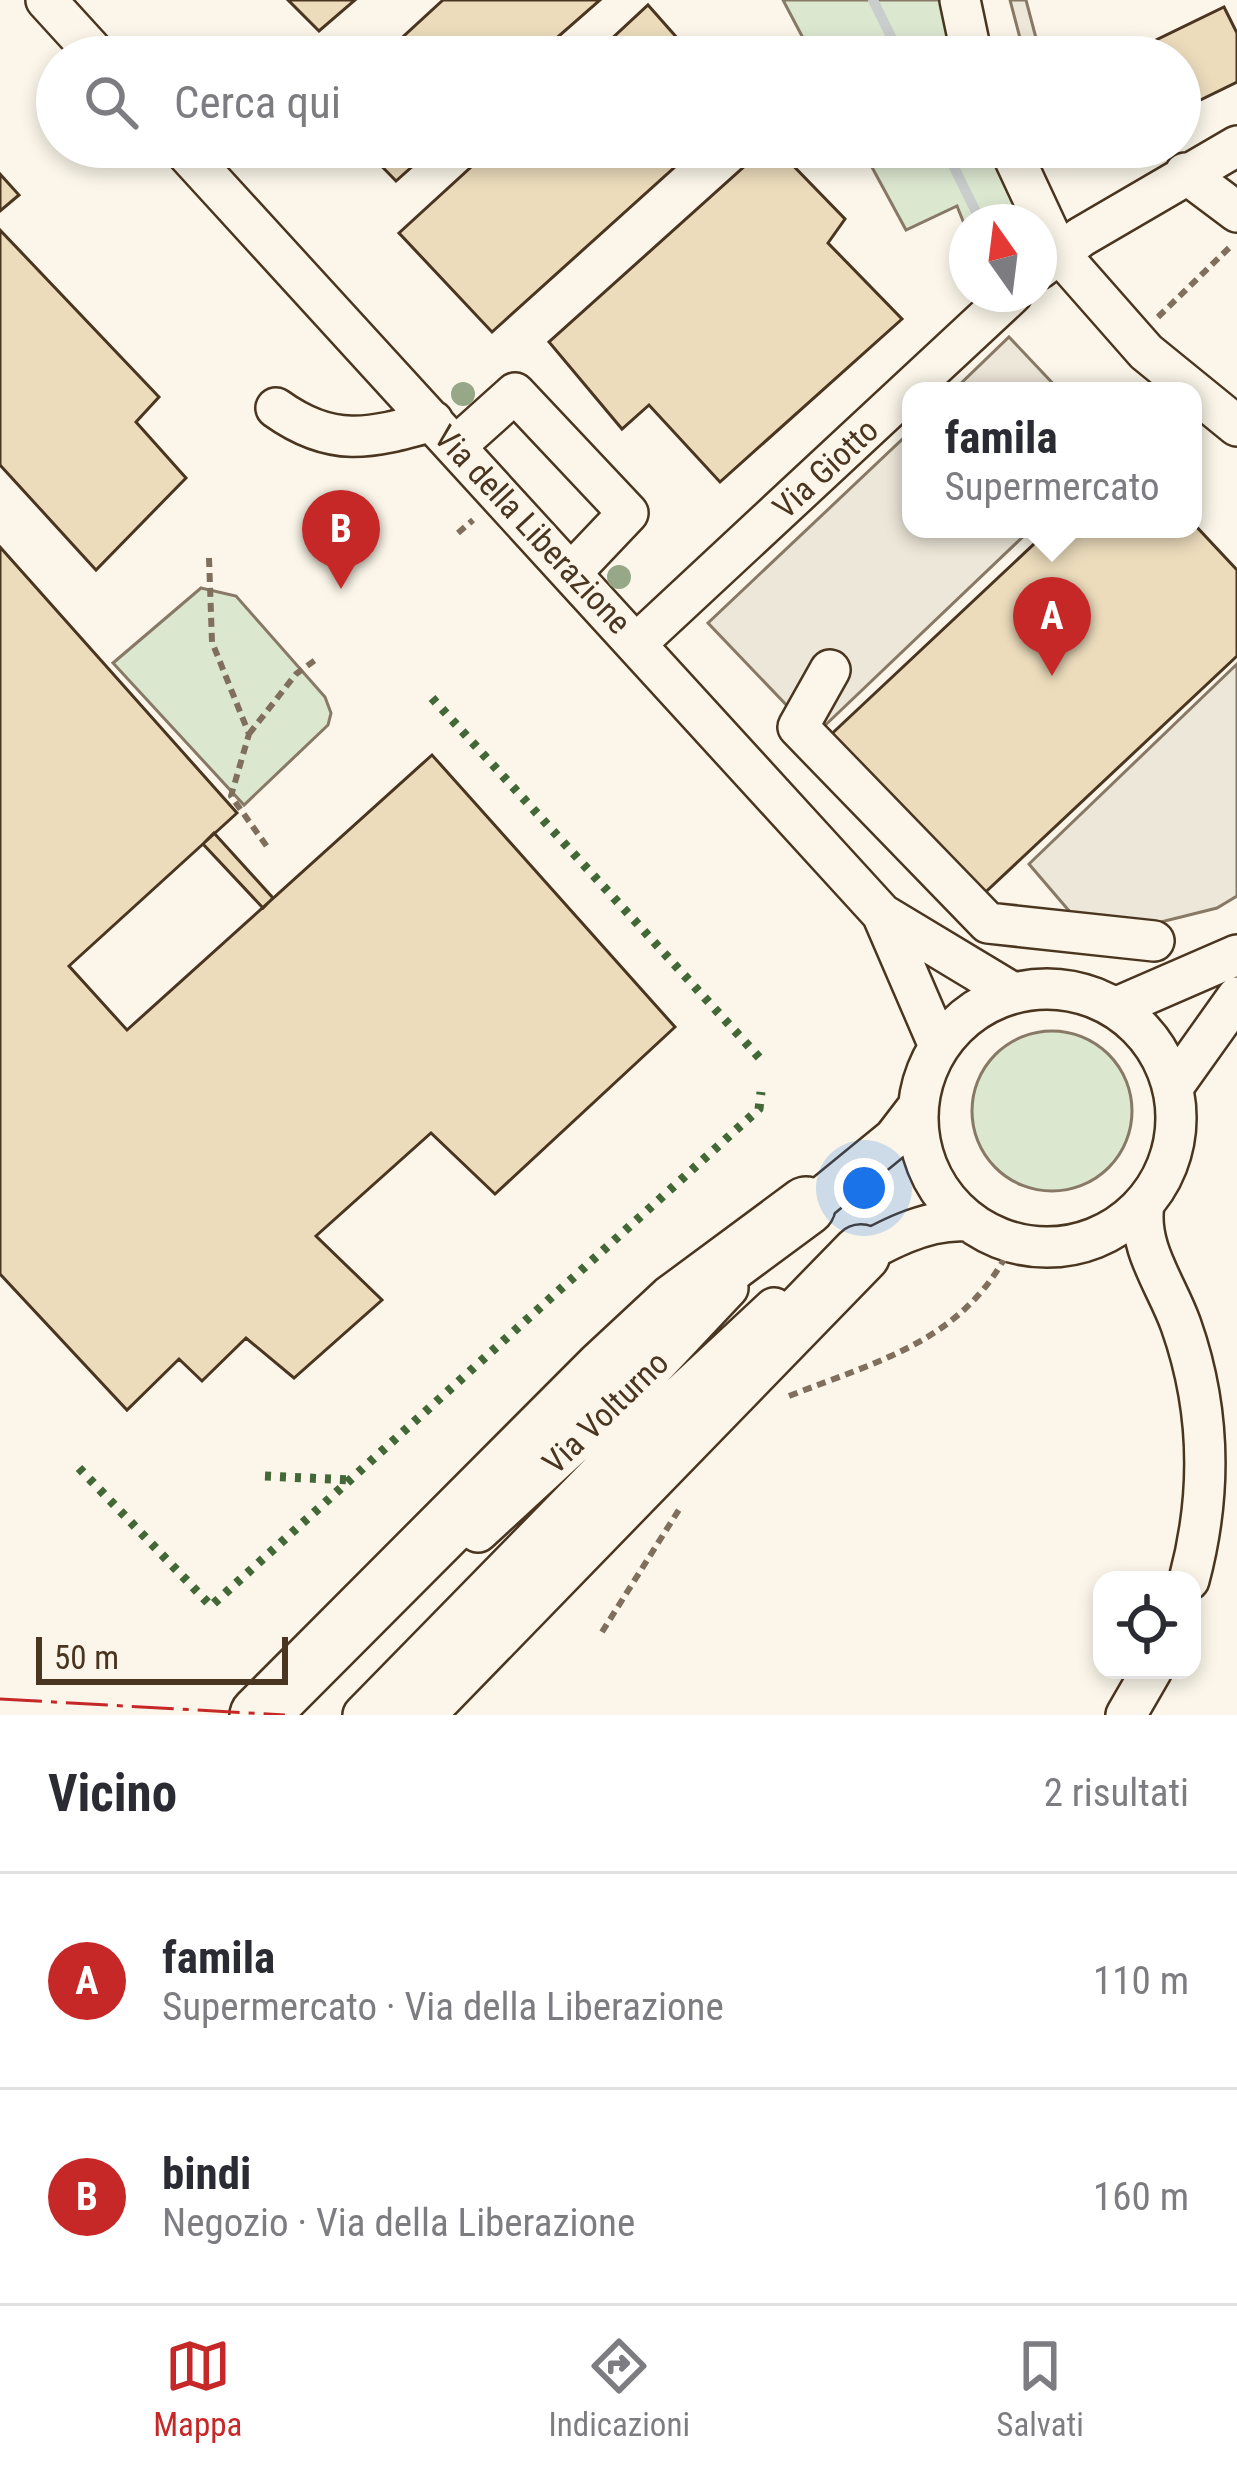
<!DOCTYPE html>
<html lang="it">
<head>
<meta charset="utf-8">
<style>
  body { margin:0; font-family:"Roboto Condensed",sans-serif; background:#f7f7f7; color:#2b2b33 }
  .controls { position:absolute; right:36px; bottom:36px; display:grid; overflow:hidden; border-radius:24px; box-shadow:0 6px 18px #0003 }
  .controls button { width:108px; height:108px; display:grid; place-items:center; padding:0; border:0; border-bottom:3px solid #e1e1e2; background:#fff; color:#2b2b33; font:60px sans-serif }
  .compass { position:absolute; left:949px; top:204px; width:108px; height:108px; border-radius:50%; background:#fff; box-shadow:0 6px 18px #0003; rotate:346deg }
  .scale { position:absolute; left:36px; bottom:30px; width:252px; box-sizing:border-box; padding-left:12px; border:6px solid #4a3520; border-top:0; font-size:33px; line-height:42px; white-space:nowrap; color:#4a3520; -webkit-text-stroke:9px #fbf6e9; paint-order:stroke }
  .you { position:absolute; left:864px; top:1188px; width:42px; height:42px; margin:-30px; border:9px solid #fff; border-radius:50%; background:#1a73e8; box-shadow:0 0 0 18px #1a73e833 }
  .badge { display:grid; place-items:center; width:78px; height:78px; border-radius:50%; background:#c62828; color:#fff; font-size:39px; font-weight:700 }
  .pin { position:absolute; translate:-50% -99px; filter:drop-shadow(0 3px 6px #0008) }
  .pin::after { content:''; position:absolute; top:63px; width:42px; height:36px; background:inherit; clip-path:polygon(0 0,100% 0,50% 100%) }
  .popup { position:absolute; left:902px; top:382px; width:300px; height:156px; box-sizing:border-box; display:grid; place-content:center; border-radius:24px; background:#fff; filter:drop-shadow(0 3px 9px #0005); font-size:39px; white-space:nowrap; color:#7c7c81 }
  .popup b { font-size:45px; color:#2b2b33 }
  .popup::after { content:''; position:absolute; left:50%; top:100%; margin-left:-24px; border:24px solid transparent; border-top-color:#fff }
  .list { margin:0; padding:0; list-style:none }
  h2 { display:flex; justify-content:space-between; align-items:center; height:156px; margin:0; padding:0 48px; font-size:51px }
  h2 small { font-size:39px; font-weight:400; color:#7c7c81 }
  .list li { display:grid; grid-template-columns:78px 1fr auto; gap:36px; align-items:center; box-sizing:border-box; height:216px; padding:0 48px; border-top:3px solid #e1e1e2 }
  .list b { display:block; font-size:45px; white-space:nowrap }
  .list p { margin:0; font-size:39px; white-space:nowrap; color:#7c7c81 }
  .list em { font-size:39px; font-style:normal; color:#7c7c81 }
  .icon { flex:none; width:66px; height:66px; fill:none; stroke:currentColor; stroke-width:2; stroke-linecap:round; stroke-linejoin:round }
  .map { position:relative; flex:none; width:1237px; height:1715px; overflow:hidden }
  .search { position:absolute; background:#fff; box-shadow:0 6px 18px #0003; left:36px; right:36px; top:36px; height:132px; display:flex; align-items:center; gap:30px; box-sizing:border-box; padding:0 42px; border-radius:66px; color:#7c7c81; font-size:45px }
  .sheet { height:588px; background:#fff }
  nav { display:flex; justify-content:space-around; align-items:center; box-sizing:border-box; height:168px; border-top:3px solid #e1e1e2; background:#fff; font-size:33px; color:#7c7c81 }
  nav a { display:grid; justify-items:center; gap:6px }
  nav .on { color:#c62828 }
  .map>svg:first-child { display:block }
</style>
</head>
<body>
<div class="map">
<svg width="1237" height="1715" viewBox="0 0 1237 1715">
  <rect width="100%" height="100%" fill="#fbf6e9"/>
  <path fill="#dce7d0" stroke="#887966" stroke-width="3" d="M 783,0 L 943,0 L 960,57 L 813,57 Z
    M 861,147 L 991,147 L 1023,219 L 967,222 L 967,231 L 957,206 L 906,230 Z
    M 201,588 L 236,596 L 325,697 L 331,713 L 328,725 L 244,805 L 113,663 Z
    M972 1111a80 80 0 1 1 160 0a80 80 0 1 1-160 0Z"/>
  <path fill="#ede7d9" stroke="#887966" stroke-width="3" d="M 1010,0 L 1026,0 L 1041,57 L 1025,57 Z
    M 1009,337 L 1060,391 L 953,391 Z
    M 911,431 L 911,529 L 1031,529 L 815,735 L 708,623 Z
    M 1237,664 L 1237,896 L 1217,908 L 1157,923 L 1076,919 L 1029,864 Z"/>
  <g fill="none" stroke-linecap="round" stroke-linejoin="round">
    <path stroke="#c9cecd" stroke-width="10" d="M 873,0 L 901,57
      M 944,147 L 981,222"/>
  </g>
  <path fill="#ecdcbc" stroke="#4a3520" stroke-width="3" d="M 288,0 L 355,0 L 319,31 Z
    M 443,0 L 600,0 L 535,57 L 381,57 Z
    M 648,5 L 694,57 L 592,57 Z
    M 1224,7 L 1237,33 L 1237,82 L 1184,108 L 1180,57 L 1159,57 L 1152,42 Z
    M 363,147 L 434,147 L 396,181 Z
    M 493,147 L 697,147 L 492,332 L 399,233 Z
    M 766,147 L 775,147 L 845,219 L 828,243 L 902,319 L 720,482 L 649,405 L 622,429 L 549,342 Z
    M 0,174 L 19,195 L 0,211 Z
    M 0,230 L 159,397 L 136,422 L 186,478 L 96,570 L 0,465 Z
    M 1193,523 L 1237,570 L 1237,656 L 975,902 L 823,742 L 1050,529 L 1193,529 Z
    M 0,547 L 237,813 L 69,966 L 127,1030 L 432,755 L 675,1027 L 495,1194 L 431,1133 L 316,1236 L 382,1300 L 294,1378 L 246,1338 L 202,1381 L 179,1359 L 127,1410 L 0,1274 Z
    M 214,833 L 273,898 L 263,908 L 203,844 Z"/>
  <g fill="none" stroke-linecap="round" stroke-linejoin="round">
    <g stroke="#4a3520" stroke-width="44">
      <path id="minor" d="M 46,0 L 98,57
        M 960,0 L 972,57
        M 181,147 L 882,914 L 1013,993
        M 1009,147 L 1058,252 L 1146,352 L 1237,426
        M 1185,173 L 1237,212
        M 1039,269 L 1081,237 L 1237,146
        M 276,408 C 332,448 369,439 433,421
        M 456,446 L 515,393 L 628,513 L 572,572
        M 637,643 L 1012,294
        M 830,670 L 798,727 L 988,923 L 1154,941
        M 882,914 L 939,1046
        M918 1118a129 129 0 1 1 258 0a129 129 0 1 1-258 0Z
        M 1115,1008 L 1237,955
        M 1173,1087 L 1237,997
        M 1144,1204 C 1137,1248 1167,1285 1181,1325 C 1211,1410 1212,1494 1189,1580
        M 789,1224 L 894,1138 L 917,1108
        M 839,1267 C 878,1245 922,1218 967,1221
        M 478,1532 L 632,1390 L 728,1288
        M 363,1715 L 627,1445 L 774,1308
        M 1126,1715 L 1152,1670"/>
    </g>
    <g stroke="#4a3520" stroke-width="62">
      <path id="highway" d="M 259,1715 L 604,1369 L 675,1303 L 806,1206
        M 413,1715 L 861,1254"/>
    </g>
    <path stroke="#7f6f5c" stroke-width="6" stroke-dasharray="9 6" stroke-linecap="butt" d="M 1158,317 L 1230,247
      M 458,533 L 473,520
      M 209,558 L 212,642 L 249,734 L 231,796 L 268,848
      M 249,734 L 296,674 L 318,658
      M 789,1396 C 883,1359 967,1340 1013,1242
      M 602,1632 L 680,1508"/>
    <use href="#minor" stroke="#fbf6e9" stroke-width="39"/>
    <use href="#highway" stroke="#fbf6e9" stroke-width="57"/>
    <path stroke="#436837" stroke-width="9" stroke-dasharray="6 9" stroke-linecap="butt" d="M 432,698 L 765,1064
      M 79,1468 L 211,1606 L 759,1109 L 761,1092
      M 265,1476 L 350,1480"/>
    <path stroke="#c62828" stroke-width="3" stroke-dasharray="42 9 6 9" stroke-linecap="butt" d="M 0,1699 L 285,1715"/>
  </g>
  <g fill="#96a887">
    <circle cx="463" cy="394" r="12"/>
    <circle cx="619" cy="577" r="12"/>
  </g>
  <g text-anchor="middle" stroke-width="9" stroke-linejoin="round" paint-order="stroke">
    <g font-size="33" fill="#4a3520" stroke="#fbf6e9">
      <text transform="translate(825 468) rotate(-43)" y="12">Via Giotto</text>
      <text transform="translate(533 529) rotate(47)" y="12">Via della Liberazione</text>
      <text transform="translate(605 1412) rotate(-44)" y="12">Via Volturno</text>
    </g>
  </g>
</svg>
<div class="controls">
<button><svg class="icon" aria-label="locate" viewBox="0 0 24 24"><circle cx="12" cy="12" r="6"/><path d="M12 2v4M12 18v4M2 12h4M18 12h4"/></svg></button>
</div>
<svg class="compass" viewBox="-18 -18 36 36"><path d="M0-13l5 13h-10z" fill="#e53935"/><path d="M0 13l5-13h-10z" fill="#7c7c81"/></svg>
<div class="scale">50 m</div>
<div class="you"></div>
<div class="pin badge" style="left:1052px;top:676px">A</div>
<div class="popup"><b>famila</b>Supermercato</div>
<div class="pin badge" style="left:341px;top:589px">B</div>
<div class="search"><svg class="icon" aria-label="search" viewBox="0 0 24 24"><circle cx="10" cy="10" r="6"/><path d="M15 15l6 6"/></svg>Cerca qui</div>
</div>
<section class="sheet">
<h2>Vicino<small>2 risultati</small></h2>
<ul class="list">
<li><span class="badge">A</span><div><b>famila</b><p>Supermercato · Via della Liberazione</p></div><em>110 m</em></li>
<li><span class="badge">B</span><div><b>bindi</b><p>Negozio · Via della Liberazione</p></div><em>160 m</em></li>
</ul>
</section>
<nav>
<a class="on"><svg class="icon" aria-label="map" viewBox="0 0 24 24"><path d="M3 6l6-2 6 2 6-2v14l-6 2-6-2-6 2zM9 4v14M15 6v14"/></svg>Mappa</a>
<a><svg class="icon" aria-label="directions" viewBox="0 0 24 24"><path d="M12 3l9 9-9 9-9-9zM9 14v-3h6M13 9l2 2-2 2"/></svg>Indicazioni</a>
<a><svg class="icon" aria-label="saved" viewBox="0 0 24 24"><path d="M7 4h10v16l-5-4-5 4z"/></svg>Salvati</a>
</nav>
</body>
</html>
